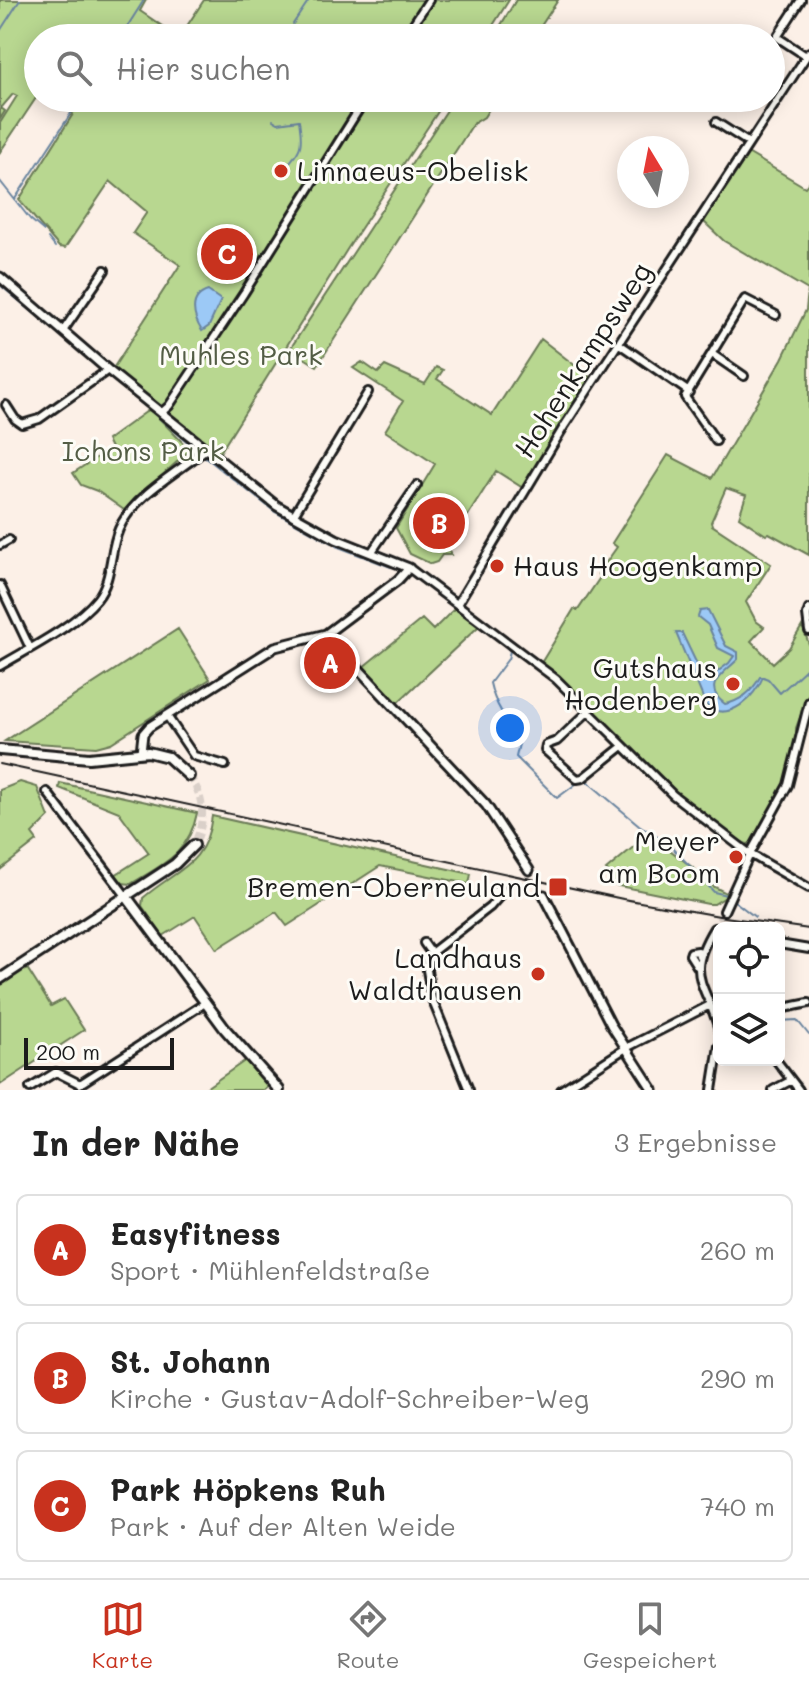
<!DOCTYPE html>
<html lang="de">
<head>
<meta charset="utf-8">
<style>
  body { margin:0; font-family:Mali,sans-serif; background:#f2f2f2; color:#222 }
  .controls { position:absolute; right:24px; bottom:24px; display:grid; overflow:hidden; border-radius:12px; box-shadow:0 4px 20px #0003 }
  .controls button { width:72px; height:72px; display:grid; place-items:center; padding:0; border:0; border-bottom:2px solid #e0e0e0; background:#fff; color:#222; font:40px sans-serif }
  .compass { position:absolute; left:617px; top:136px; width:72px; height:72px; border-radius:50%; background:#fff; box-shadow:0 4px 20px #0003; rotate:350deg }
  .scale { position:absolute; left:24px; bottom:20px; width:150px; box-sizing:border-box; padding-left:8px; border:4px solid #1c1c1c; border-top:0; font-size:22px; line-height:28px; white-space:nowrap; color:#1c1c1c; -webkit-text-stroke:6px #fdfcf7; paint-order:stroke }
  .you { position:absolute; left:510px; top:728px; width:28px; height:28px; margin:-20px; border:6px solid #fff; border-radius:50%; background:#1a73e8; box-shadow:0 0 0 12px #1a73e833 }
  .badge { display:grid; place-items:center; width:52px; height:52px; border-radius:50%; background:#c8321e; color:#fff; font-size:26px; font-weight:700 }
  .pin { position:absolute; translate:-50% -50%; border:4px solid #fff; box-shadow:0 2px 8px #0006 }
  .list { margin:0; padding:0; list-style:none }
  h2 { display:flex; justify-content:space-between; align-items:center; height:104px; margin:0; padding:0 32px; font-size:34px }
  h2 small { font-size:26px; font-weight:400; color:#767676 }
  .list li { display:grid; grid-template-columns:52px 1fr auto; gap:24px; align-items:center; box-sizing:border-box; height:112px; margin:0 16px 16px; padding:0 16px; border:2px solid #e0e0e0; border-radius:12px }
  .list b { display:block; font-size:30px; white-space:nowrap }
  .list p { margin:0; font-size:26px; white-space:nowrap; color:#767676 }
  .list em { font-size:26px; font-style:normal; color:#767676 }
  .icon { flex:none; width:44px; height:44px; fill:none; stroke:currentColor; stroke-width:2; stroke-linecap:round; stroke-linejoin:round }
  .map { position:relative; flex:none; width:809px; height:1090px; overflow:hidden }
  .search { position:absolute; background:#fff; box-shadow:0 4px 20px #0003; left:24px; right:24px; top:24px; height:88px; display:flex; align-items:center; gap:20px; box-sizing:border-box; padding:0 28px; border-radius:44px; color:#767676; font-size:30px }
  .sheet { height:488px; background:#fff }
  nav { display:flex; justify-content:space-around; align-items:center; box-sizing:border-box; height:112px; border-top:2px solid #e0e0e0; background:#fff; font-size:22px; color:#767676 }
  nav a { display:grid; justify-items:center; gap:4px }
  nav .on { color:#c8321e }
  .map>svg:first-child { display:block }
</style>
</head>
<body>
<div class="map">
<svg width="809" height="1090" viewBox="0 0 809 1090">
  <rect width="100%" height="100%" fill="#fcf0e7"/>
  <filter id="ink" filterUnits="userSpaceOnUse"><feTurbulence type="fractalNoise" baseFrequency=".0125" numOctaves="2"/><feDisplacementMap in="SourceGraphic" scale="16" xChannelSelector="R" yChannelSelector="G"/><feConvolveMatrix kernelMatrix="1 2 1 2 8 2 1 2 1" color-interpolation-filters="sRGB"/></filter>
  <g filter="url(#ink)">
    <path fill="#b8d790" stroke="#6a7a56" stroke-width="2" d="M 0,0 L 146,0 L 140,11 L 174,34 L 181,35 L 204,0 L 509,0 L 485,38 L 38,38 L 38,95 L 0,152 L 0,123 L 17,96 L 13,94 L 1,108 L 5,111 L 0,119 Z
      M 516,0 L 558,0 L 533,38 L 493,38 Z
      M 50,98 L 447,98 L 348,248 L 219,454 L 112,370 L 180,265 L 133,233 L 147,212 L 110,181 L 65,248 L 59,247 L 19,200 L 73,114 Z
      M 455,98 L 496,98 L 484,117 L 473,124 L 317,366 L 290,349 Z
      M 746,152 L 805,187 L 809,182 L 809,555 L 769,533 L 766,535 L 739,517 L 746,495 L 726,488 L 711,522 L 712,525 L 771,564 L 746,602 L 756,621 L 764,627 L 751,641 L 773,663 L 789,648 L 802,626 L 809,644 L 809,693 L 796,728 L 796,744 L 789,773 L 753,843 L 747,844 C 735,840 723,829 712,821 C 648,775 603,710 541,663 L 574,609 L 578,610 L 601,576 L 598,574 L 617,547 L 612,543 L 668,455 L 712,478 L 782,359 L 806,310 L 808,290 L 724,241 L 702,220 Z
      M 541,339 L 591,378 L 523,488 L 496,471 L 448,547 L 451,555 L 442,555 L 437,562 L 431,564 L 410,554 L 396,528 L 435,464 L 385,431 L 403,401 L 353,368 L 362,362 L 378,373 L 385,366 L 425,384 L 436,367 L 443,370 L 437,379 L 492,415 Z
      M 150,409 L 190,450 L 124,510 L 97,491 L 81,485 L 73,473 L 111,448 L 107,440 Z
      M 455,608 L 479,626 L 397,703 L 363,667 L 422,619 L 433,630 Z
      M 178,629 L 210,679 L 111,743 L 96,747 L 5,741 Z
      M 20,782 L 37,787 L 49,817 L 32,834 L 37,841 L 0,870 L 0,790 Z
      M 60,783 L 197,813 C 189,854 163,864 131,884 L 122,883 L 115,875 L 149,853 L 119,812 L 59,788 Z
      M 212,816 L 471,874 L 469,884 L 380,866 L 287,926 L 276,912 L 217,949 L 195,916 L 163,936 L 142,906 L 143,898 C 176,869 206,866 212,816 Z
      M 649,834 L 692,867 L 711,885 L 728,894 L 727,896 L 714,904 L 708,904 L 609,884 L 612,876 L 606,870 Z
      M 25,965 L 51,1006 L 64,999 L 84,1030 L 0,1085 L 0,982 Z
      M 246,1060 L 270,1085 L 264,1090 L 203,1090 Z"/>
    <path fill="#9cc9f6" stroke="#69849f" stroke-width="2" d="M 208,291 L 221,300 L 209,326 L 202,331 C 193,317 188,297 208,291 Z
      M 708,610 L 726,646 L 738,652 L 738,659 C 724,674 700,685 725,704 C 741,701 753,690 760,677 L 763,677 C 755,697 728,724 706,705 L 676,633 L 682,633 L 705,681 L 729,663 L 734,656 L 718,648 L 708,625 L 698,617 L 700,611 Z"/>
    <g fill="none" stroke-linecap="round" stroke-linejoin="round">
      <path stroke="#69849f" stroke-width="2" d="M 293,24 L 309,0
        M 0,31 L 20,0
        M 120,38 L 144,0
        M 273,120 L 278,123 L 299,120 C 300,129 303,141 299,149 C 295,159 287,161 285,173
        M 0,181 L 30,219 L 44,231
        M 15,199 L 81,98
        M 48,238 L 55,247
        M 0,285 L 102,370
        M 108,375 L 197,450
        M 204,456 L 275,512 L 331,543
        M 336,546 L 391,567
        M 412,574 L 455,607
        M 461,612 L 497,639
        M 503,644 L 510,651 L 508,659 L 490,683 C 494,702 506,723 521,735 L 516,757 L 557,798 L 580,781 L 588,782 L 639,825 L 670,845 L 714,892 L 726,895
        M 763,677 L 768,679 L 780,693 L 807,668
        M 733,900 L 755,917
        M 779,1021 L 797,1020 L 809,1035"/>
      <path stroke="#dad0c9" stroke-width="6" stroke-dasharray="6 3" stroke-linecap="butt" d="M 714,928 L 724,911"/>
      <path stroke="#dad0c9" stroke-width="7" stroke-dasharray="7 3.5" stroke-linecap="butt" d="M 529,870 L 544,895"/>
      <path stroke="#dad0c9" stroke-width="8" stroke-dasharray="8 4" stroke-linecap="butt" d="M 189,776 C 205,797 206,821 194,845"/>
      <g stroke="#1c1c1c" stroke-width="12">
        <path id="minor" d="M 801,0 L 777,37 L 806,56
          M 404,38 L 429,0
          M 716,122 L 749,143
          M 63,331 L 105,270
          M 618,343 L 689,392
          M 712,354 L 744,376
          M 6,405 L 15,419 L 22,424 L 39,419 L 108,370
          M 161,413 L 169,406 L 244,293 L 366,98
          M 716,441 L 685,397 L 745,299 L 776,315
          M 293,516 L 368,392
          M 0,545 L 9,540
          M 371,553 L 417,485
          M 409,568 L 556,679 L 673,795 L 750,854 L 809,888
          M 0,585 L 30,648
          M 458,603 L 565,425 L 809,52
          M 809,609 L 807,615 L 809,631
          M 0,666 C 30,648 75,626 97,599 C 113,579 109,552 119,529 C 133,496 178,472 205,450
          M 590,710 L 557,741 L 546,745 L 545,750 L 577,779 L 583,778 L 623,746
          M 167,716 L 194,756 L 225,765
          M 47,792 L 126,896
          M 498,897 L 494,894 L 495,890 L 501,888 L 503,892
          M 724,911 L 750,854 L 788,785 L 809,702
          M 714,928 C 684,977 706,982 719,1030
          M 424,943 L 431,953
          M 779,944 L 809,949
          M 697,966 L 690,955 L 691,952 L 698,951 L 699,956
          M 779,1009 L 809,1003
          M 776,1060 L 799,1090
          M 30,1088 L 56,1072 L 80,1084 L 205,1003
          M 469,1090 L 432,999 L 427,970 L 431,953 L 490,907 L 503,892
          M 561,1090 L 626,1048 L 710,1005
          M 712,1090 L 719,1046
          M 773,1090 L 790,1081"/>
      </g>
      <g stroke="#1c1c1c" stroke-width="13">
        <path id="tertiary" d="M 0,277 L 108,370 L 277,506 L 336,539 L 409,568 L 398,580 L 326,634 L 275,647 L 149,727 L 143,734 L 141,752
          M 326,634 L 486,805 L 529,870
          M 544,895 L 611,1025 L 653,1090"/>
      </g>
      <g stroke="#1c1c1c" stroke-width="14">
        <path id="secondary" d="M 0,750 L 89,758 L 148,752 L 168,757 L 189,776
          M 126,896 L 225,1029 L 279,1090
          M 0,979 L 175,864 L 194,845"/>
      </g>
      <use href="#minor" stroke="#fdfcf7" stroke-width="6"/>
      <use href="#tertiary" stroke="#fdfcf7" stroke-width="7"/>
      <use href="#secondary" stroke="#fdfcf7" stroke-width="8"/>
      <path stroke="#1c1c1c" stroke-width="2" d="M 0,764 L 623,899 L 725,917 L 809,929"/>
    </g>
  </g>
  <g fill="#c8321e" stroke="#fdfcf7" stroke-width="3">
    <circle cx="281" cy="171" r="8"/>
    <circle cx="497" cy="566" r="8"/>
    <circle cx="733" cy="684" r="8"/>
    <circle cx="736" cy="857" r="8"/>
    <rect x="548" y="877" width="20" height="20" rx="4"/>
    <circle cx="538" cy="974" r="8"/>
  </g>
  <g text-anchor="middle" stroke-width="6" stroke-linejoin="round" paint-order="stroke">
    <g font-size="28" fill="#1c1c1c" stroke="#fdfcf7" text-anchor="end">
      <text x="297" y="181" text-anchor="start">Linnaeus-Obelisk</text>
      <text x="513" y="576" text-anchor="start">Haus Hoogenkamp</text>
      <text x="717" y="678">Gutshaus<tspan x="717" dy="32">Hodenberg</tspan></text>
      <text x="720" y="851">Meyer<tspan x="720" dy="32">am Boom</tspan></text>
      <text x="540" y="897">Bremen-Oberneuland</text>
      <text x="522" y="968">Landhaus<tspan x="522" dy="32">Waldthausen</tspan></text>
    </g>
    <g font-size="28" fill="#535d45" stroke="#fdfcf7">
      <text x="241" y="365">Muhles Park</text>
      <text x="143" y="461">Ichons Park</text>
    </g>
    <g font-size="28" fill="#1c1c1c" stroke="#fdfcf7">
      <text transform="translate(583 360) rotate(-57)" y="10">Hohenkampsweg</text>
    </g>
  </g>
</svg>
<div class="controls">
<button><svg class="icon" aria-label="locate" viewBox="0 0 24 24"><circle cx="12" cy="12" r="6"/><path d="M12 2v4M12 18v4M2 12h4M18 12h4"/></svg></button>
<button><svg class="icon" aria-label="layers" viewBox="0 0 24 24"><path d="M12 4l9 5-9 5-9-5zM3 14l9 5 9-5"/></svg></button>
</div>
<svg class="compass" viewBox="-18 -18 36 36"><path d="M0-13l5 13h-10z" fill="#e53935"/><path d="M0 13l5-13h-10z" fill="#767676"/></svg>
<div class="scale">200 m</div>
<div class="you"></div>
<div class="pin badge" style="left:330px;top:663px">A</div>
<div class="pin badge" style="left:439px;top:523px">B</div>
<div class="pin badge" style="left:227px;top:254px">C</div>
<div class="search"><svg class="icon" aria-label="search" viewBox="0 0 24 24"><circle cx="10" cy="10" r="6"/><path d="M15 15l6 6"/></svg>Hier suchen</div>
</div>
<section class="sheet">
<h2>In der Nähe<small>3 Ergebnisse</small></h2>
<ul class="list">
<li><span class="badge">A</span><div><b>Easyfitness</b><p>Sport · Mühlenfeldstraße</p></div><em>260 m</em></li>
<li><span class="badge">B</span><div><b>St. Johann</b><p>Kirche · Gustav-Adolf-Schreiber-Weg</p></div><em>290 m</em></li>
<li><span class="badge">C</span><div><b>Park Höpkens Ruh</b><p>Park · Auf der Alten Weide</p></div><em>740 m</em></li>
</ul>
</section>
<nav>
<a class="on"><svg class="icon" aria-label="map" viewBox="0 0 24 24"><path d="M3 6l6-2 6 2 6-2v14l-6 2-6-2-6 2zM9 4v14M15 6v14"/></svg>Karte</a>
<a><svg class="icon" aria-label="directions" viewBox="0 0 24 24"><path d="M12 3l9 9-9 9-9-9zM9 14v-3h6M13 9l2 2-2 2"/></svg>Route</a>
<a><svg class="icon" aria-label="saved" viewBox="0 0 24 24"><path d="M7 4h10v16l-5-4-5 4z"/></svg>Gespeichert</a>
</nav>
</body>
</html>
